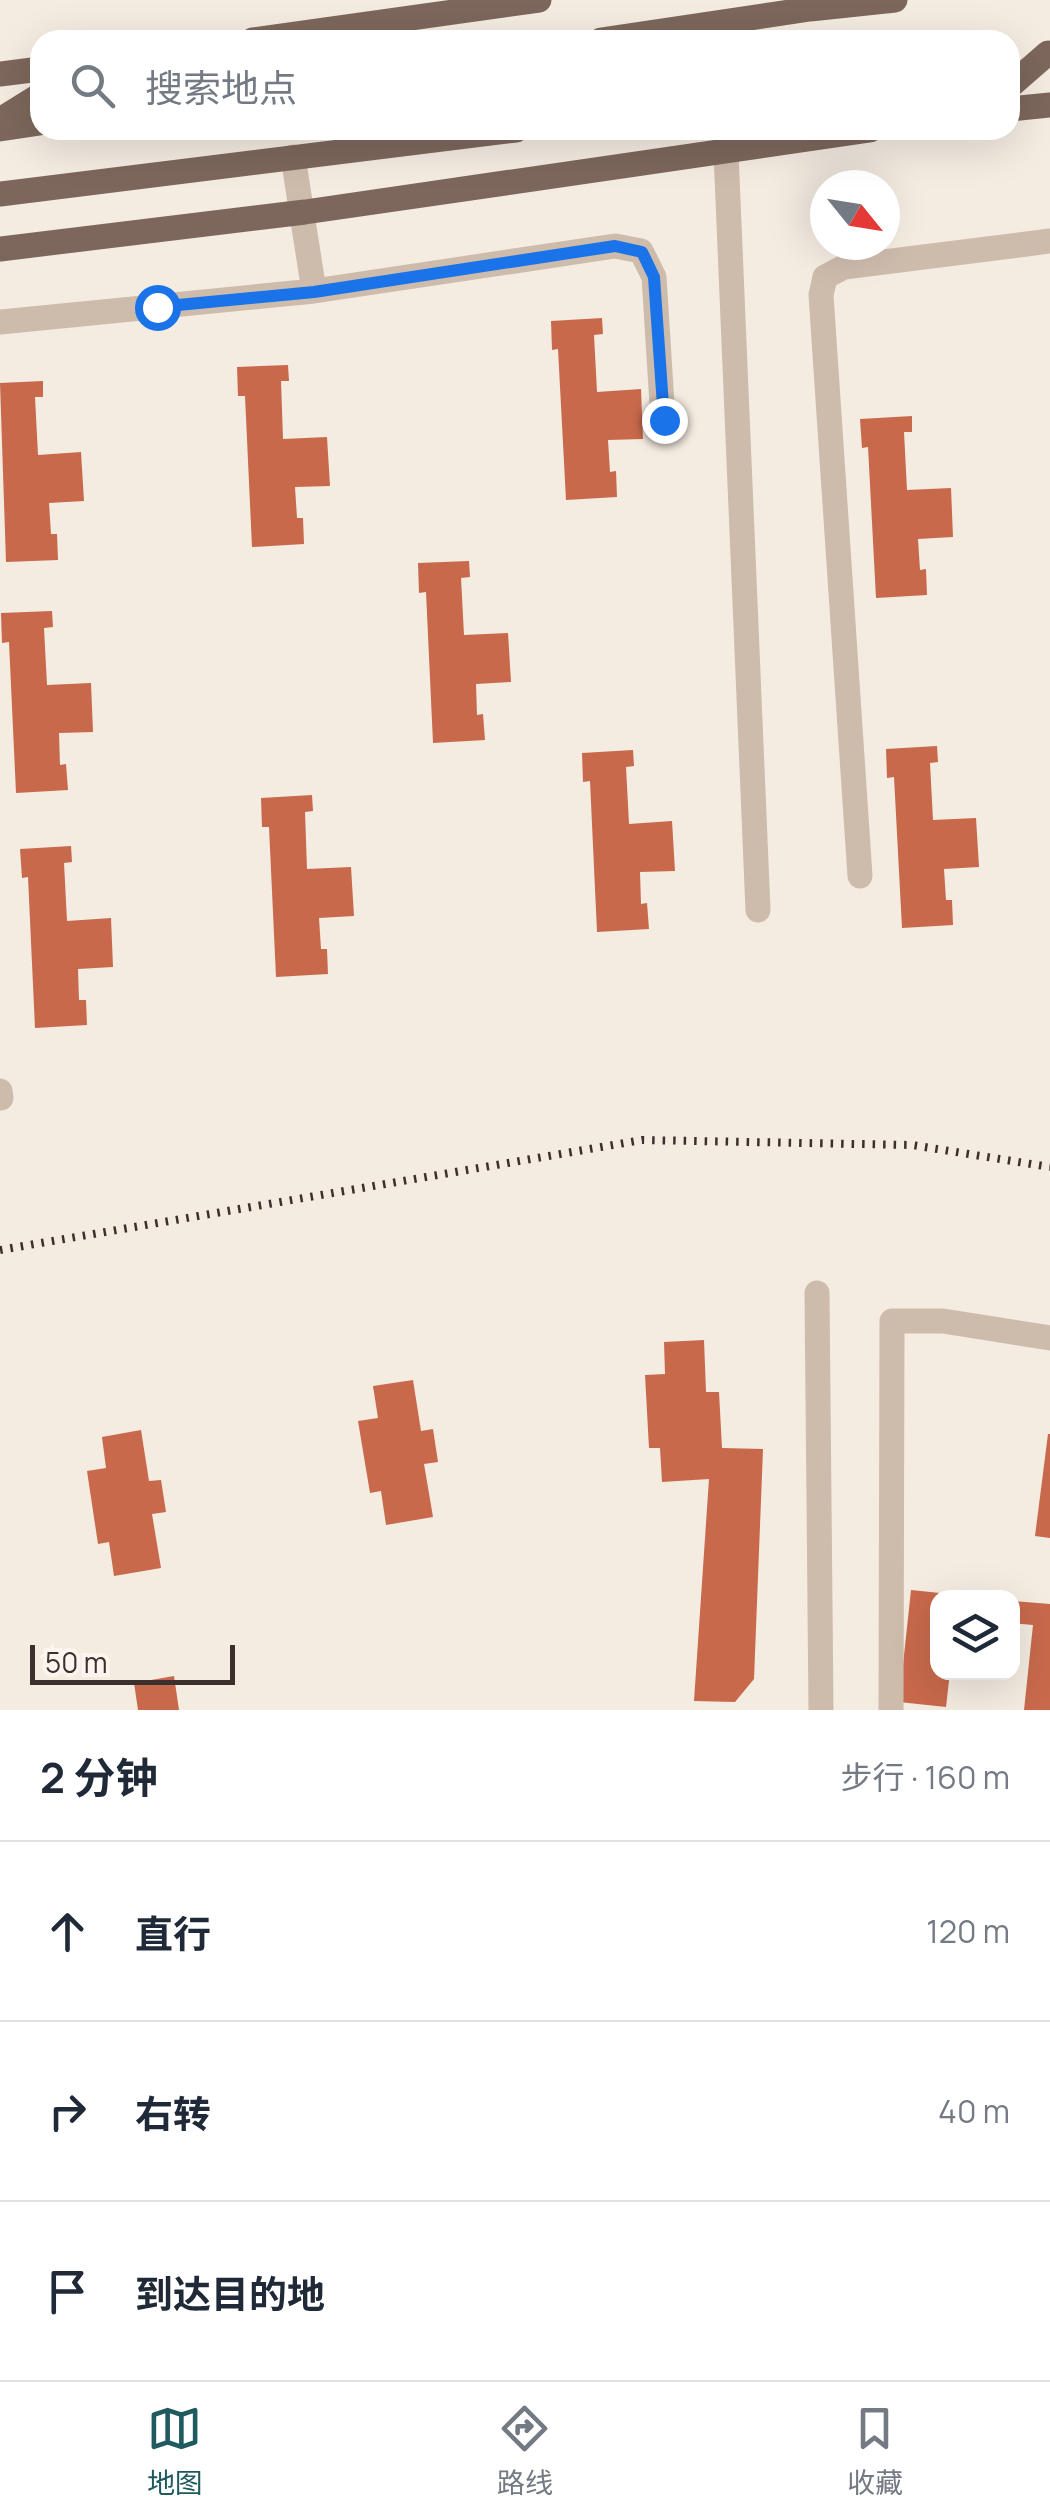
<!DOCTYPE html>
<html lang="zh">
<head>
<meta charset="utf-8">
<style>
  body { margin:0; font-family:Manrope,"Noto Sans SC",sans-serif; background:#f6f6f7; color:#1f2937 }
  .controls { position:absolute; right:30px; bottom:30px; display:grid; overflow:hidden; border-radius:20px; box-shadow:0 10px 40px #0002 }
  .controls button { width:90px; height:90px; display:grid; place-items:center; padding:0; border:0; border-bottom:2px solid #e0e1e3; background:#fff; color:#1f2937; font:50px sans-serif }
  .compass { position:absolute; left:810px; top:170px; width:90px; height:90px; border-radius:50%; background:#fff; box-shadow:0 10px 40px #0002; rotate:120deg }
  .scale { position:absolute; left:30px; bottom:25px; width:205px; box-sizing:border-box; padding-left:10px; border:5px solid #3b302b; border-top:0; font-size:28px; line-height:35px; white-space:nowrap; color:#3b302b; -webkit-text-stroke:8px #fbf5ee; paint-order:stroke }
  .stop { position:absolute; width:30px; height:30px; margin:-22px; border:8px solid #1a73e8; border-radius:50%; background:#fff }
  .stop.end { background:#1a73e8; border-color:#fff; box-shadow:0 2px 10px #0008 }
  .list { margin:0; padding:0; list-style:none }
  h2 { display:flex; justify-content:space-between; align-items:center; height:130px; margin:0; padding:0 40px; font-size:42px }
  h2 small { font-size:32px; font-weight:400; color:#747a83 }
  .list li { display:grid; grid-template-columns:65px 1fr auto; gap:30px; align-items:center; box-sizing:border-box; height:180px; padding:0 40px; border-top:2px solid #e0e1e3 }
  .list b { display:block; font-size:38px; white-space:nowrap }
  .list em { font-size:32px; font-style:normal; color:#747a83 }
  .icon { flex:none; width:55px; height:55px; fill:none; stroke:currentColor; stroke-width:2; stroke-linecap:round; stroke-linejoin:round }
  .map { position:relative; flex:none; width:1050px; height:1710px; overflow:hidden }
  .search { position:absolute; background:#fff; box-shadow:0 10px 40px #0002; left:30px; right:30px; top:30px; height:110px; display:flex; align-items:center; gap:25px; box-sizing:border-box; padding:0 35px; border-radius:30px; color:#747a83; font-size:38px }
  .sheet { height:670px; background:#fff }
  nav { display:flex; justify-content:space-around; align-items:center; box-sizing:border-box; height:140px; border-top:2px solid #e0e1e3; background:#fff; font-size:28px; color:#747a83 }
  nav a { display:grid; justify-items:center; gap:5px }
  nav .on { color:#1f5a5e }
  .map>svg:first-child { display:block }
</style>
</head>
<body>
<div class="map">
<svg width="1050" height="1710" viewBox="0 0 1050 1710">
  <rect width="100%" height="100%" fill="#f4ebe1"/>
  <path fill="#c8694b" d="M 602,318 L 603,334 L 594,335 L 597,392 L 641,389 L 643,439 L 608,440 L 610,472 L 616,471 L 617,497 L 566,500 L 558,349 L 552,350 L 551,321 Z
    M 288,365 L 289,381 L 281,381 L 283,439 L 327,437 L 330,486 L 295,487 L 297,518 L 303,518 L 304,544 L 252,547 L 245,396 L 238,396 L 237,367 Z
    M 43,381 L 43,397 L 35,397 L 38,455 L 81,452 L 84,501 L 49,503 L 51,534 L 57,534 L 58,560 L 6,562 L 0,383 Z
    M 912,416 L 912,432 L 904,432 L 907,490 L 951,488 L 953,537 L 918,539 L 920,570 L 926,569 L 927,595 L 876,598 L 868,447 L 862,448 L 860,419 Z
    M 469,561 L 470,577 L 461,578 L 464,635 L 508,633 L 511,682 L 476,684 L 477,715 L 483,714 L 485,740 L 433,743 L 426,592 L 419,593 L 418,563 Z
    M 52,611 L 53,627 L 44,628 L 47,685 L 91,683 L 93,732 L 59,733 L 60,765 L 66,764 L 68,790 L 16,793 L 9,642 L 2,643 L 1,613 Z
    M 937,746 L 938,762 L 930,763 L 933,820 L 976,818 L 979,867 L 944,869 L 946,900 L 952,900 L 953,925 L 902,928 L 894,777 L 887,778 L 886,749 Z
    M 633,750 L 634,766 L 626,767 L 629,824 L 672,821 L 675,871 L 640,872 L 641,904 L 647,903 L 649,929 L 597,932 L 590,781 L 583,782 L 582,753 Z
    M 312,795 L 313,811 L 305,812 L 307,869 L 351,867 L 354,916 L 319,918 L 321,949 L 327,949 L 328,974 L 276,977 L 269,827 L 262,827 L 261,798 Z
    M 71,846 L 72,862 L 64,863 L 67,921 L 111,918 L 113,967 L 78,969 L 79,1000 L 86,1000 L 87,1025 L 35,1028 L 28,877 L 22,878 L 20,849 Z
    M 704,1340 L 706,1392 L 719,1392 L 722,1448 L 763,1449 L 754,1679 L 735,1702 L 694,1701 L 709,1479 L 662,1482 L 660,1448 L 649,1448 L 645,1375 L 665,1374 L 664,1342 Z
    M 413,1380 L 421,1431 L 433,1429 L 438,1462 L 424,1464 L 433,1517 L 386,1525 L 381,1491 L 370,1493 L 358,1421 L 378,1418 L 373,1386 Z
    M 141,1430 L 149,1481 L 161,1480 L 166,1512 L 152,1514 L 161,1568 L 114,1576 L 109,1542 L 98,1544 L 87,1471 L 106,1468 L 102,1437 Z
    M 1048,1434 L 1050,1434 L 1050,1538 L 1035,1536 Z
    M 911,1590 L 959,1595 L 959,1598 L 938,1598 L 938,1672 L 950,1672 L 946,1707 L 899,1702 Z
    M 1012,1601 L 1050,1604 L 1050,1710 L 1024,1710 L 1033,1625 L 1012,1623 Z
    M 174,1676 L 179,1710 L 138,1710 L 134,1683 Z"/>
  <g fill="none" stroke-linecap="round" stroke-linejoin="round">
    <path stroke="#cdbbac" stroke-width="25" d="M 726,153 L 758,910
      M 293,157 L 314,291
      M 0,322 L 314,291 L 615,246 L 641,251 L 654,277 L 663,420
      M 860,876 L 821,295 L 825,277 L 844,267 L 1050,241
      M 0,1091 L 1,1098
      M 817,1293 L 821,1710
      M 891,1710 L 892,1321 L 943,1321 L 1050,1338"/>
    <path stroke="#7d675c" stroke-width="25" d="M 253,40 L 539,0
      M 601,40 L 810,9 L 895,0
      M 0,74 L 40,69
      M 1010,86 L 1048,53
      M 1010,109 L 1050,105
      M 0,120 L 40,95
      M 0,129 L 40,123
      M 0,194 L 516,130
      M 0,249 L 305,212 L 870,130"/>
    <path stroke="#3b302b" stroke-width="8" stroke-dasharray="2.5 8" stroke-linecap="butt" d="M 0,1250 L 642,1140 L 912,1145 L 1050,1167"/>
  </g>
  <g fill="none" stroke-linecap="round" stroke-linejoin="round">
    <path stroke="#1a73e8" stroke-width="12" d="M 157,307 L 314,292 L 615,246 L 642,252 L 654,277 L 664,420"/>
  </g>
</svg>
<div class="controls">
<button><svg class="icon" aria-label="layers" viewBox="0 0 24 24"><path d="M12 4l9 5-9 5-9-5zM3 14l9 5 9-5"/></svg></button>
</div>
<svg class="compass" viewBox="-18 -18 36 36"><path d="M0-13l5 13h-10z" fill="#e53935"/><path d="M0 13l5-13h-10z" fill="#747a83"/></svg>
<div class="scale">50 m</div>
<div class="stop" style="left:157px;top:307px"></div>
<div class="stop end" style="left:664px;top:420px"></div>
<div class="search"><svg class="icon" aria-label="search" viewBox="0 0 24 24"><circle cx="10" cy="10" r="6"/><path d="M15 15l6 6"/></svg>搜索地点</div>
</div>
<section class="sheet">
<h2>2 分钟<small>步行 · 160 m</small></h2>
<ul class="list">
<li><svg class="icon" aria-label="ahead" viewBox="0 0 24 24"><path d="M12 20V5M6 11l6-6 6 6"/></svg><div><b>直行</b></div><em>120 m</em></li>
<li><svg class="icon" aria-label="right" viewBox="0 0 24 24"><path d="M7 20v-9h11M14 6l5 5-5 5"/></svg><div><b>右转</b></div><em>40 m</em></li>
<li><svg class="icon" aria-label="arrive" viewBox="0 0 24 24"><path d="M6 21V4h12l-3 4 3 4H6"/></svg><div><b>到达目的地</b></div></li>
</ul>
</section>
<nav>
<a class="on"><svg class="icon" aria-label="map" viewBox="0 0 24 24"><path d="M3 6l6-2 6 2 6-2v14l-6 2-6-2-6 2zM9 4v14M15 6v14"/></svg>地图</a>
<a><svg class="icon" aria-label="directions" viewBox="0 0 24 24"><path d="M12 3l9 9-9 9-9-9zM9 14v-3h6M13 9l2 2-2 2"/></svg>路线</a>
<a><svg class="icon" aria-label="saved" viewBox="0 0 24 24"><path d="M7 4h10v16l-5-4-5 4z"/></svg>收藏</a>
</nav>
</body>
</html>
